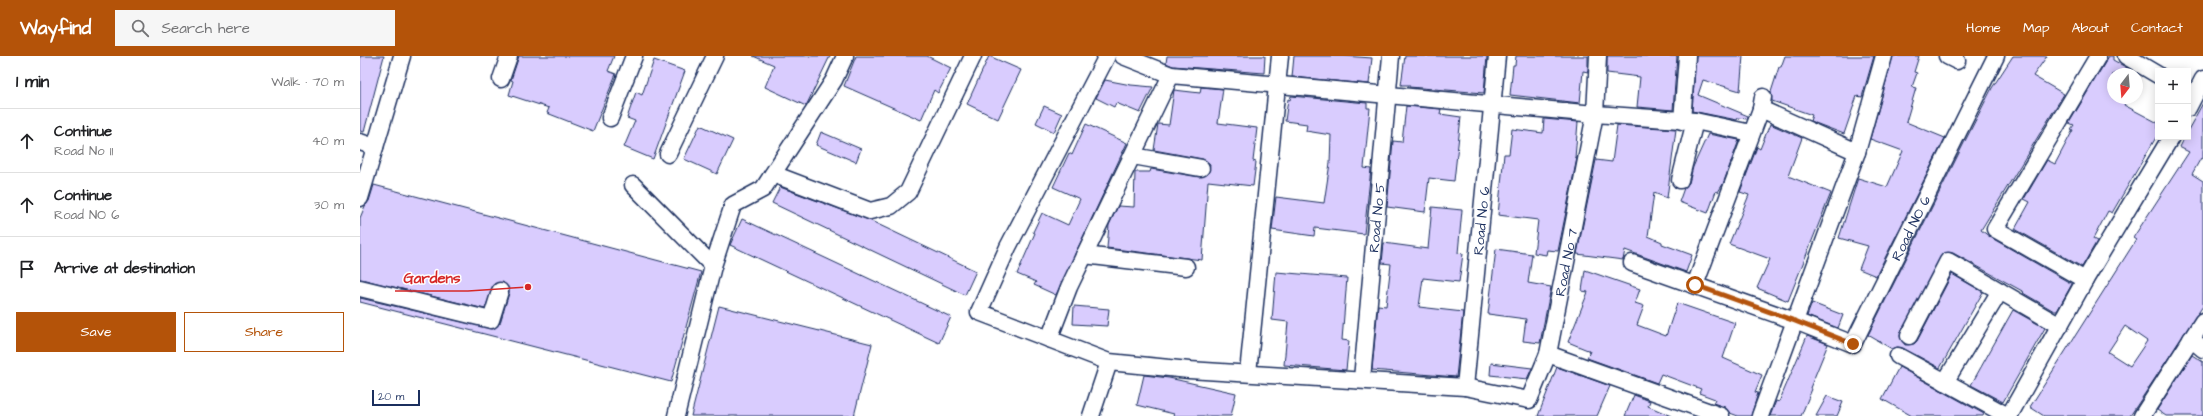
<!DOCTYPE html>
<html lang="en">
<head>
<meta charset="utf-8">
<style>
  body { margin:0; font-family:"Architects Daughter",sans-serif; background:#f6f6f6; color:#202124 }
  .controls { position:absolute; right:12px; top:12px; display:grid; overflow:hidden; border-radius:0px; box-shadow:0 2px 10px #0003 }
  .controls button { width:36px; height:36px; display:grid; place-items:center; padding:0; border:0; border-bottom:1px solid #e0e0e0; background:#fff; color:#202124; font:20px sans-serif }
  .compass { position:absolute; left:1747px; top:12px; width:36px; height:36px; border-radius:50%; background:#fff; box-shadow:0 2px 10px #0003; rotate:196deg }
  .scale { position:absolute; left:12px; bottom:10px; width:48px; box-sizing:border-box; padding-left:4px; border:2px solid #1b2f5e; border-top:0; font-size:11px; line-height:14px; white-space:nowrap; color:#1b2f5e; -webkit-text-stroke:3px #fff; paint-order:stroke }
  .stop { position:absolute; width:12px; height:12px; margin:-9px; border:3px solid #b45309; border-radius:50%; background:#fff }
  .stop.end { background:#b45309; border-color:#fff; box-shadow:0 1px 4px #0008 }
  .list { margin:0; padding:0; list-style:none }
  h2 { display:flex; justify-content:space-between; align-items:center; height:52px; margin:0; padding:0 16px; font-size:17px }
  h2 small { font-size:13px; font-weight:400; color:#757577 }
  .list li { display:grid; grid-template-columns:26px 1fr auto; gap:12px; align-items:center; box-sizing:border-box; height:64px; padding:0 16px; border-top:1px solid #e0e0e0 }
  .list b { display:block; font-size:15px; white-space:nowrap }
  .list p { margin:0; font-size:13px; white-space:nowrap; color:#757577 }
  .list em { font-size:13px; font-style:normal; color:#757577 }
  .actions { display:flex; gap:8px; padding:12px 16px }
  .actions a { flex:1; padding:9px 0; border:1px solid #b45309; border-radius:0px; text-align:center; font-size:14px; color:#b45309 }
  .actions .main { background:#b45309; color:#fff }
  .icon { flex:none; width:22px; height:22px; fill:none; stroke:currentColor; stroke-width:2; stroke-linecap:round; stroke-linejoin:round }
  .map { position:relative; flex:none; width:1843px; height:360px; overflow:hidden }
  header { display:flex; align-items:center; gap:24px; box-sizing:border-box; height:56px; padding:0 20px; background:#b45309; color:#fff }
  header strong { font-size:19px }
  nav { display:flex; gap:22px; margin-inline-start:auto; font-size:14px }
  .search { width:280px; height:36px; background:#f6f6f6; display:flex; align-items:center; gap:10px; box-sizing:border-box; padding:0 14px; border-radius:0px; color:#757577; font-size:15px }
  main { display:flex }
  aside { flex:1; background:#fff }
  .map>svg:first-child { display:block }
</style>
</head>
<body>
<header>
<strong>Wayfind</strong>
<div class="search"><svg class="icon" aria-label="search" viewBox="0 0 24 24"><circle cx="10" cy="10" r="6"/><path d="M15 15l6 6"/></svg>Search here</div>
<nav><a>Home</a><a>Map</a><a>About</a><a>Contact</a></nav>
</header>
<main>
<aside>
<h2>1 min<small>Walk · 70 m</small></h2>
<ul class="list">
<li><svg class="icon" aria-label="ahead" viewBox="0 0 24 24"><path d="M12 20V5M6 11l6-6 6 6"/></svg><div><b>Continue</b><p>Road No 11</p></div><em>40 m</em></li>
<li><svg class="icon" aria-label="ahead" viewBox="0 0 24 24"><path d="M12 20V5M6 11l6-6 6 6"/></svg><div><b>Continue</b><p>Road NO 6</p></div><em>30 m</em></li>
<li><svg class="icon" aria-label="arrive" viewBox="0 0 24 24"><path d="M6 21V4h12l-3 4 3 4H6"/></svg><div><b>Arrive at destination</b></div></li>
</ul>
<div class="actions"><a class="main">Save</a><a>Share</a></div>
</aside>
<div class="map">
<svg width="1843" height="360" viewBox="0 0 1843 360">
  <rect width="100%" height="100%" fill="#fff"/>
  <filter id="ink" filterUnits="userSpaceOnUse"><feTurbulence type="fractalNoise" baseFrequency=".025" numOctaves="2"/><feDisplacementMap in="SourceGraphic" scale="8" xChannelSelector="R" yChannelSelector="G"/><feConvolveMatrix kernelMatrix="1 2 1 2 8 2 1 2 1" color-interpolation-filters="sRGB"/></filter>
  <g filter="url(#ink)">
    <path fill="#d9ccfe" stroke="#1b2f5e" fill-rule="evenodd" d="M 0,0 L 24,0 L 4,76 L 0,75 Z
      M 159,0 L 254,0 L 248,15 L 256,18 L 233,75 L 187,57 L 189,52 L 149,39 L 153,25 L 151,24 Z
      M 393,0 L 470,0 L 446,50 L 405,31 L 414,9 Z
      M 496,0 L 567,0 L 591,12 L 578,37 L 574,34 L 561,64 L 484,30 Z
      M 629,0 L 661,14 L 638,63 L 607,48 Z
      M 807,0 L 905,0 L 904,17 L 813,10 L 806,7 Z
      M 934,0 L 984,0 L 1012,2 L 1009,28 L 932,21 Z
      M 1045,0 L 1127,0 L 1124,37 L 1049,31 L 1049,29 L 1041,29 Z
      M 1156,0 L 1228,0 L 1228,16 L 1223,15 L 1220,47 L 1150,39 L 1153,9 L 1155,9 Z
      M 1247,0 L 1317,0 L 1313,54 L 1277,51 L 1280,21 L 1247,17 Z
      M 1336,0 L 1383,0 L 1380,35 L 1343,24 L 1338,39 L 1388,60 L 1387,63 L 1378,62 L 1377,64 L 1332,55 Z
      M 1425,0 L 1514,0 L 1502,41 L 1497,40 L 1484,78 L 1450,65 L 1452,59 L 1412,45 L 1411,36 L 1419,11 L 1421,11 Z
      M 1533,0 L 1559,0 L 1554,16 L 1557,17 L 1552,31 L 1556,32 L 1546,66 L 1585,82 L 1516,220 L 1499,213 L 1508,190 L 1479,182 L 1498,122 L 1527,131 L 1543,95 L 1510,83 Z
      M 1653,0 L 1687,0 L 1673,20 L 1704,38 L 1621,174 L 1630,181 L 1712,228 L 1697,255 L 1694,255 L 1663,237 L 1664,236 L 1593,197 L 1583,197 L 1540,280 L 1545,289 L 1554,288 L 1557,285 L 1592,218 L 1623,236 L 1580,312 L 1543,292 L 1537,291 L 1532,293 L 1508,279 L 1604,87 L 1632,32 Z
      M 1749,0 L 1753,0 L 1753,4 L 1778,18 L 1753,18 L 1753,42 L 1768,42 L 1764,49 L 1798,67 L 1798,78 L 1752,157 L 1748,155 L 1733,183 L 1737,185 L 1722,211 L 1655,173 L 1670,146 L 1664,143 L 1687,104 L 1695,108 L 1713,74 L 1711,73 L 1714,69 L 1709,67 Z
      M 294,4 L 325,15 L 293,103 L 264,91 L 275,65 L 267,62 L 276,36 L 282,39 Z
      M 745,24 L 771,29 L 793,31 L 780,57 L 756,47 L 754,51 L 736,42 Z
      M 841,31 L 863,33 L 858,67 L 897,72 L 893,105 L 896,106 L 893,130 L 848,125 L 842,204 L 747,192 L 749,169 L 758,150 L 774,151 L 775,116 L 790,116 L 791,113 L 839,121 L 848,118 L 850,108 L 843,103 L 794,94 L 798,68 L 809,69 L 814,34 L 840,37 Z
      M 931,40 L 1007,47 L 1007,52 L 1010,52 L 1004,112 L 1011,113 L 1004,178 L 955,172 L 954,180 L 912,174 L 916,141 L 964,147 L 970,107 L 971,79 L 946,75 L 947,68 L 925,65 L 928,43 L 930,44 Z
      M 1843,47 L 1843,103 L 1841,102 L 1832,118 L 1843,125 L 1843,250 L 1770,360 L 1684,360 L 1670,351 L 1776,184 L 1773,182 L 1829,96 L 1819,91 L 1824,81 L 1828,81 L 1828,74 ZM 1765,270 L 1787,285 L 1770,310 L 1748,296 Z
      M 684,50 L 702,58 L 694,76 L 676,67 Z
      M 1046,50 L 1081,53 L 1080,58 L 1101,61 L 1094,125 L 1069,122 L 1065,156 L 1027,151 L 1033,85 L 1042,86 Z
      M 1184,63 L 1218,66 L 1215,102 L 1217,102 L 1198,195 L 1187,194 L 1186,199 L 1174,197 L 1178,164 L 1138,159 L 1144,98 L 1149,98 L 1152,73 L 1183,77 Z
      M 726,68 L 767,87 L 696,239 L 674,229 L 676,226 L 657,218 L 675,177 L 673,176 L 682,157 L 708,169 L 720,143 L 693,131 L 709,97 L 712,99 Z
      M 1410,68 L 1442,82 L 1428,120 L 1471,137 L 1428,245 L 1397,232 L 1410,203 L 1369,188 L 1389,139 L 1380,136 L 1397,91 L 1400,93 Z
      M 340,69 L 373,84 L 357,118 L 324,103 Z
      M 1257,69 L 1316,73 L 1307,142 L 1294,137 L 1288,180 L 1302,186 L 1302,188 L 1332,199 L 1326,216 L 1265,194 L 1263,204 L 1217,198 L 1236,104 L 1252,106 Z
      M 461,76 L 501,93 L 496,106 L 456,89 Z
      M 1348,78 L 1379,84 L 1363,128 L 1358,136 L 1356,135 L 1348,157 L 1319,146 L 1324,132 L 1329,127 L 1333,111 Z
      M 14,129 L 341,216 L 311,326 L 0,246 L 0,242 L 133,273 L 140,267 L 149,237 L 149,233 L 143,226 L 134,228 L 125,253 L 0,223 L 0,162 L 5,150 L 9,145 Z
      M 420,131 L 509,164 L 616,215 L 605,239 L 412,147 Z
      M 1072,151 L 1102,154 L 1098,197 L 1103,198 L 1099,226 L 1063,222 L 1059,251 L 1103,256 L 1096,321 L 1012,314 L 1018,249 L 1026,250 L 1031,208 L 1022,207 L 1024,187 L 1068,193 Z
      M 382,163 L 591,261 L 579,287 L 370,189 Z
      M 1136,193 L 1172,198 L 1168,227 L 1191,231 L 1180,287 L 1163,285 L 1166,263 L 1128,258 Z
      M 1225,214 L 1280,233 L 1275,247 L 1284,250 L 1277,269 L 1306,280 L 1317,247 L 1375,267 L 1363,302 L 1402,319 L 1395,336 L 1398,337 L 1391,360 L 1378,360 L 1370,357 L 1365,351 L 1353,347 L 1355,343 L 1339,337 L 1341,333 L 1301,318 L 1297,327 L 1227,302 L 1230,295 L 1208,286 L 1228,236 L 1222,235 Z
      M 916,216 L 987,222 L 982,284 L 989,285 L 986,314 L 924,309 L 928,266 L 912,264 Z
      M 1452,247 L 1483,259 L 1478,272 L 1447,260 Z
      M 359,250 L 512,288 L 494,360 L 331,360 Z
      M 714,250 L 749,253 L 747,270 L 713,268 Z
      M 1653,254 L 1685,272 L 1643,346 L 1611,329 Z
      M 1447,280 L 1468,288 L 1450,332 L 1452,333 L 1441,360 L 1410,360 L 1416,345 L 1419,346 Z
      M 1832,299 L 1843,306 L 1843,360 L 1806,360 L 1797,354 Z
      M 1131,307 L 1172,312 L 1167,323 L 1130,319 Z
      M 1197,311 L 1250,330 L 1237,360 L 1178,360 Z
      M 1539,311 L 1624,358 L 1623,360 L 1552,360 L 1522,343 Z
      M 784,319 L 809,322 L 876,337 L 871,360 L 813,360 L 814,358 L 777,349 Z
      M 1274,339 L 1290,345 L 1288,350 L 1311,360 L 1265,360 Z
      M 1467,340 L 1483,346 L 1477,360 L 1456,360 Z"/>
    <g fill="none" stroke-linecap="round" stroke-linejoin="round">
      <g stroke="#1b2f5e" stroke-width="19">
        <g id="minor">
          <path id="s1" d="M 747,0 L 648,191 L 619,256 L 749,306 L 829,314 L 1105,331 L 1169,344 L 1188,298 L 1235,58 L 1238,0"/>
          <path d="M 763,0 L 811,19 L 1235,58 L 1335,65 L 1391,77"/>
          <path d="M 1587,0 L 1597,5"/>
          <path d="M 1766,0 L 1798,19"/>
          <path d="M 141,23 L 149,0"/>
          <path d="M 1828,52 L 1843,23"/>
          <path d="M 1401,53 L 1497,96"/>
          <path d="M 250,62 L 274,0"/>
          <path d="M 1322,65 L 1327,0"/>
          <path d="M 0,86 L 15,91"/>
          <path d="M 308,98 L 355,0"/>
          <path d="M 773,100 L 841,112"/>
          <path d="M 413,118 L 510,155 L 531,150 L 548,136 L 613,0"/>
          <path d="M 1320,124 L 1335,65"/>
          <path d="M 273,129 L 353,210"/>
          <path d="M 0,142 L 42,0"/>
          <path d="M 724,199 L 826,211"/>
          <path id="s2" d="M 1272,207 L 1435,265 L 1493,288 L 1636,0"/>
          <path d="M 1725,224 L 1635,173 L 1738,0"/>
          <path d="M 1335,229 L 1401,53 L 1403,41"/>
          <path d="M 0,232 L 131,264 L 140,235"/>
          <path d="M 1549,280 L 1588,205 L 1700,270"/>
          <path d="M 689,283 L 709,231 L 811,19"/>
          <path d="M 1831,283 L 1843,293"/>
          <path d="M 1188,298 L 1361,360"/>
          <path d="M 1538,300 L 1648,360"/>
          <path d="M 888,317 L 920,0"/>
          <path id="s3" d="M 1002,323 L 1031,0"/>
          <path d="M 1585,326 L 1640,235"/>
          <path id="s4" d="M 1105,331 L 1137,0"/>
          <path d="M 316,360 L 353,210 L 373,149 L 403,133 L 474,24 L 485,0"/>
          <path d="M 731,360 L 749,306"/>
          <path d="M 1400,360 L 1497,96 L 1524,0"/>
          <path d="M 1649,360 L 1725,224 L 1811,81"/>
          <path d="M 1782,360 L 1843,265"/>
        </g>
      </g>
      <use href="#minor" stroke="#fff" stroke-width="16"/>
    </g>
  </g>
  <g fill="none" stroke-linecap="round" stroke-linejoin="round" filter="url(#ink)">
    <path stroke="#b45309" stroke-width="5" d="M 1335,229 L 1435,265 L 1493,288"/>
  </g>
  <g text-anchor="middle" stroke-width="3" stroke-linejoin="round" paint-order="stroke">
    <g font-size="14" fill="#1b2f5e" stroke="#fff">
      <text dy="5" stroke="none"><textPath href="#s3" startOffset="162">Road No 5</textPath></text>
      <text dy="5" stroke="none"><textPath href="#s4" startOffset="167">Road No 6</textPath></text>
      <text dy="5" stroke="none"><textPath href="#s2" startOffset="365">Road NO 6</textPath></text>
      <text dy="5" stroke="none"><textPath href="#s1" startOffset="991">Road No 7</textPath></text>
    </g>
  </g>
  <path fill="none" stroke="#d62828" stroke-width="1.5" d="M168 231L108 235H35"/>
  <circle fill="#d62828" stroke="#fff" stroke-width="1.5" cx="168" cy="231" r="4"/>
  <g font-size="15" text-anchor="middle" font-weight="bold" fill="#d62828" stroke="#fff" stroke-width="3" stroke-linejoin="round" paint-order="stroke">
    <text x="72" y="227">Gardens</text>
  </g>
</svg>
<div class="controls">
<button>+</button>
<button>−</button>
</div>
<svg class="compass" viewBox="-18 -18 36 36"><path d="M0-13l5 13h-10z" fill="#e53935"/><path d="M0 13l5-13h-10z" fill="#757577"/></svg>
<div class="scale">20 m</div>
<div class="stop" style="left:1335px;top:229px"></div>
<div class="stop end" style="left:1493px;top:288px"></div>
</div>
</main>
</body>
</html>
